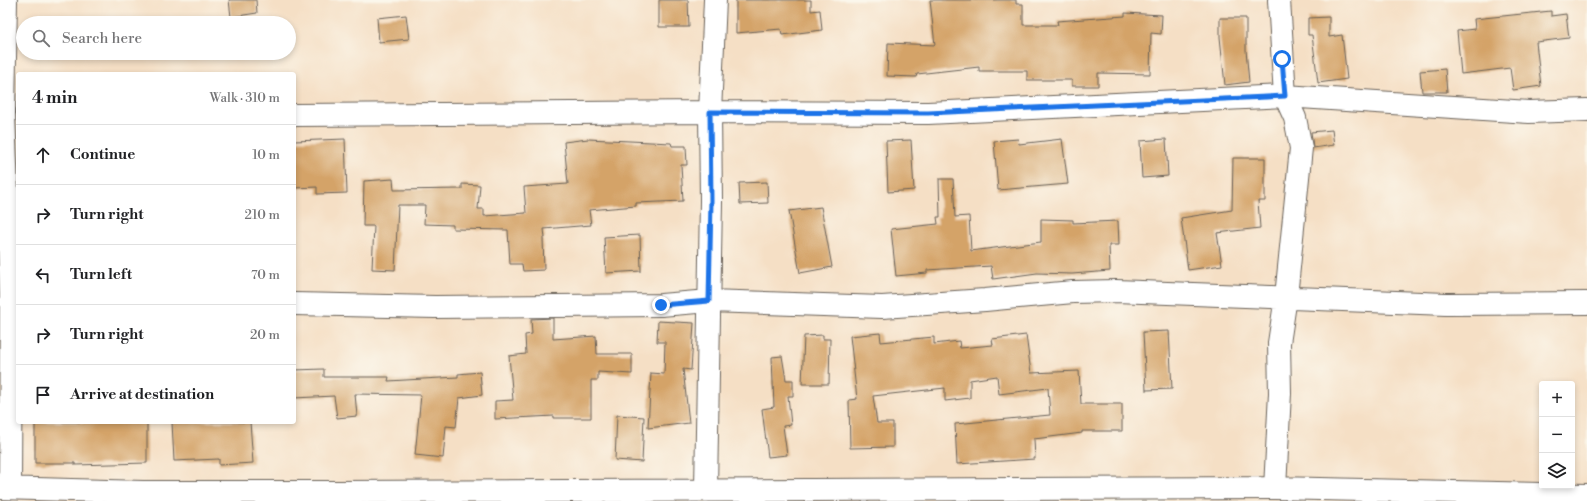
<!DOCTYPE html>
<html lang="en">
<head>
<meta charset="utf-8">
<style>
  body { margin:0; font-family:"Libre Bodoni",serif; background:#f2f2f2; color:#202124 }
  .controls { position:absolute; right:12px; bottom:12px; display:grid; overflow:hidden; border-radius:4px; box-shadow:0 2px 6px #0003 }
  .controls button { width:36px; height:36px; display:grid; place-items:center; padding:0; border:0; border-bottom:1px solid #e0e0e0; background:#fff; color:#202124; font:20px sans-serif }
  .stop { position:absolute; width:12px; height:12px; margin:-9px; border:3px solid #1a73e8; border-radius:50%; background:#fff }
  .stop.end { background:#1a73e8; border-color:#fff; box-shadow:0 1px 4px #0008 }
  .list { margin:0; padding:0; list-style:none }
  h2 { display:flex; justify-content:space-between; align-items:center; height:52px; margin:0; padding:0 16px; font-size:17px }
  h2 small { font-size:13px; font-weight:400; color:#757577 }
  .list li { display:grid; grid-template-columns:26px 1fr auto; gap:12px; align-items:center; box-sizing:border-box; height:60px; padding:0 16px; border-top:1px solid #e0e0e0 }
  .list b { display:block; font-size:15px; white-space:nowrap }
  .list em { font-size:13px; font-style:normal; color:#757577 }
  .icon { flex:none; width:22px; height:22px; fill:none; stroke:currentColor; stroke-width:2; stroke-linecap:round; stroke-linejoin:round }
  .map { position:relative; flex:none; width:1587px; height:501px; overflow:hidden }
  .search { position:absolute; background:#fff; box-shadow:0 2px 6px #0003; left:16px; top:16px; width:280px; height:44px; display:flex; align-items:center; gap:10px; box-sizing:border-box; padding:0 14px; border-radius:22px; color:#757577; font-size:15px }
  .panel { position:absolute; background:#fff; box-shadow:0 2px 6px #0003; left:16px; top:72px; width:280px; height:352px; border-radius:4px }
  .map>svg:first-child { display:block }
</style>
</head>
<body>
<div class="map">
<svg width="1587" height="501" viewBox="0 0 1587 501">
  <rect width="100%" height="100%" fill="#fbf7ec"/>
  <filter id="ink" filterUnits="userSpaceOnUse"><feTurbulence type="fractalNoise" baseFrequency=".025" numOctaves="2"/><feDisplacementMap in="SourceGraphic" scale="8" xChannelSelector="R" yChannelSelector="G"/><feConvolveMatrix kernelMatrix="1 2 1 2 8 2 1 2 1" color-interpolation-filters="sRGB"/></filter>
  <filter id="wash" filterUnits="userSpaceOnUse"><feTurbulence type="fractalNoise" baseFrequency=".012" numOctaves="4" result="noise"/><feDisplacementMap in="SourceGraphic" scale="16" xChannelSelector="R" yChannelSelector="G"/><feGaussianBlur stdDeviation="0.9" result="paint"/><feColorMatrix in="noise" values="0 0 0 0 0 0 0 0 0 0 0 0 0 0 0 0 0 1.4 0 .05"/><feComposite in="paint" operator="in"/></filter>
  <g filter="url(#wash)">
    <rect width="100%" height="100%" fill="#f5dfc5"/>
    <g id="blocks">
      <path fill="#d4a368" d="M 229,0 L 256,0 L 257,13 L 231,17 Z
        M 659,0 L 688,0 L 689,27 L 659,27 Z
        M 736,0 L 811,0 L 811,11 L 820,10 L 822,30 L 782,35 L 781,29 L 736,33 Z
        M 930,0 L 1016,0 L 1016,4 L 1023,4 L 1023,25 L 1058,25 L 1057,21 L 1125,16 L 1125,13 L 1162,15 L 1161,34 L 1151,33 L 1150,74 L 1098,73 L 1098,86 L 1072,86 L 1072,80 L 1027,80 L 1027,71 L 979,71 L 979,67 L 917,74 L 916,77 L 887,76 L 888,43 L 935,45 Z
        M 1551,11 L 1551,16 L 1566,14 L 1569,38 L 1536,42 L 1541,86 L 1513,90 L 1510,68 L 1461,74 L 1457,31 L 1475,29 L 1474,19 Z
        M 406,15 L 409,39 L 379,42 L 377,18 Z
        M 1329,17 L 1329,37 L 1342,35 L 1347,79 L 1318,83 L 1312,35 L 1308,35 L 1308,18 Z
        M 1220,18 L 1246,18 L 1246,50 L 1249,82 L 1225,85 L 1220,37 Z
        M 1445,69 L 1447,92 L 1422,92 L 1420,71 Z
        M 1332,130 L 1334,145 L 1313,148 L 1311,132 Z
        M 345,139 L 347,193 L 317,194 L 317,187 L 294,188 L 294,141 Z
        M 588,139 L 671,143 L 672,146 L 686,146 L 687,165 L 681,165 L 683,201 L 636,203 L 636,206 L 589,210 L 591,225 L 544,229 L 545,238 L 543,238 L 544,270 L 523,271 L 522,264 L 510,264 L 508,230 L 453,229 L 453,225 L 424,224 L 425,205 L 398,205 L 395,270 L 372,269 L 374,226 L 363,226 L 364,181 L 393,179 L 394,190 L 462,189 L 462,184 L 480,185 L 478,209 L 484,209 L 484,216 L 526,213 L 524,187 L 568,184 L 564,142 Z
        M 1018,139 L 1019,144 L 1062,139 L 1068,184 L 998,190 L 994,141 Z
        M 1166,139 L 1168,176 L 1142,178 L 1140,141 Z
        M 911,140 L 914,190 L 888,192 L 886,141 Z
        M 1233,158 L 1265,158 L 1265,201 L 1258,201 L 1260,228 L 1217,233 L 1222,265 L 1188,270 L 1181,218 L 1232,210 Z
        M 939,179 L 953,179 L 955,217 L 969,216 L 971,251 L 1041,242 L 1041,219 L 1073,220 L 1073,223 L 1118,221 L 1119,245 L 1109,245 L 1110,271 L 1072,274 L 1037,273 L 993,279 L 991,266 L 927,270 L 927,273 L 896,276 L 891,229 L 938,224 L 937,217 L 940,217 Z
        M 767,182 L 768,203 L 740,204 L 739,183 Z
        M 821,207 L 832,267 L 800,273 L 789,211 Z
        M 640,235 L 641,271 L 606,273 L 604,237 Z
        M 553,318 L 553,339 L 596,336 L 597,354 L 632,354 L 632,374 L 598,372 L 598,380 L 591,380 L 591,418 L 554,418 L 554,416 L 495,419 L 495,401 L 513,400 L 509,356 L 526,354 L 525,335 L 532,334 L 531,319 Z
        M 658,321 L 694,323 L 691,370 L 683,369 L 689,423 L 648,428 L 651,373 L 664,374 L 665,342 L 657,342 Z
        M 1169,331 L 1172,389 L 1146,390 L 1143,332 Z
        M 880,333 L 881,342 L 934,337 L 934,344 L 959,341 L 960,348 L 993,345 L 992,339 L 1026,335 L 1031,373 L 1079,371 L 1081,404 L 1122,404 L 1122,431 L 1082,431 L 1082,433 L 1034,439 L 1035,459 L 957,464 L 955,424 L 1050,415 L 1048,388 L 999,394 L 997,376 L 970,380 L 970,398 L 945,401 L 945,388 L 873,396 L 877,423 L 893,423 L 893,447 L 850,448 L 849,400 L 857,399 L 850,336 Z
        M 823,335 L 823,339 L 830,339 L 829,384 L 802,384 L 804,336 Z
        M 782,356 L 786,380 L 793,380 L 793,396 L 788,396 L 791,425 L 783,426 L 787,455 L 768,457 L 762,409 L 774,407 L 772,357 Z
        M 324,369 L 324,377 L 389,377 L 388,381 L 458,377 L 458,374 L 480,372 L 482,395 L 459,398 L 456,427 L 446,426 L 443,458 L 415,455 L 421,395 L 355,394 L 357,416 L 337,418 L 334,396 L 294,398 L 294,370 Z
        M 617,415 L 644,417 L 642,462 L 615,460 Z
        M 35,422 L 147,422 L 147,463 L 75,465 L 75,463 L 35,463 Z
        M 172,422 L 250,422 L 253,463 L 219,465 L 219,459 L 174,461 Z"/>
    </g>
  </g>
  <g filter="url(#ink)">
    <use href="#blocks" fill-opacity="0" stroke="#686057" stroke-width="1"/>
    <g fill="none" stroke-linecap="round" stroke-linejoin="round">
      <g stroke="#686057" stroke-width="24">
        <path id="minor" d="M 6,0 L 4,114 L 11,294 L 10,488
          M 1279,0 L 1285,96 L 1295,118 L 1301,148 L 1286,297 L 1279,343 L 1280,393 L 1275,488 L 1587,495
          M 294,115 L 710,112 L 715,0
          M 294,304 L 435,307 L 661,305 L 709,301 L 882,307 L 985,300 L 1073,292 L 1116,291 L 1446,304 L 1587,303
          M 0,488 L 143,492 L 336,492 L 1275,488
          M 706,489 L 711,201 L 710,112 L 928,113 L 1285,96 L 1529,112 L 1587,110"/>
      </g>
      <use href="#minor" stroke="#fff" stroke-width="22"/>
    </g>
  </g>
  <g fill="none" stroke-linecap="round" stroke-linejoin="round" filter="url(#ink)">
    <path stroke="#1a73e8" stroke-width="5" d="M 661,305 L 709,301 L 711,201 L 710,112 L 928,113 L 1285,96 L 1282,59"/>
  </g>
</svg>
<div class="controls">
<button>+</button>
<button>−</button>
<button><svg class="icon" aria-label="layers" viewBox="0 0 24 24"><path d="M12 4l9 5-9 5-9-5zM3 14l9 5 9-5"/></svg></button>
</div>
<div class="stop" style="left:1282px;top:59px"></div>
<div class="stop end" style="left:661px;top:305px"></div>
<div class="search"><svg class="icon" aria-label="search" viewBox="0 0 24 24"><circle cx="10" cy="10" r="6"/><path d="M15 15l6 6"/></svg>Search here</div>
<section class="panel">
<h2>4 min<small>Walk · 310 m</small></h2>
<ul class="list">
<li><svg class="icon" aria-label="ahead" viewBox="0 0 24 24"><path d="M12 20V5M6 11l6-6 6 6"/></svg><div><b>Continue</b></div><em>10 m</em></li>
<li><svg class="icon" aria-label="right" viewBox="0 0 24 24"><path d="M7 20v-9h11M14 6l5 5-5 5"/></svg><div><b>Turn right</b></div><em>210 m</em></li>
<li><svg class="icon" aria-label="left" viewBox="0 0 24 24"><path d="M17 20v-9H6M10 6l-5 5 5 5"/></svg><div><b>Turn left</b></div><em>70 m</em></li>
<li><svg class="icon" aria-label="right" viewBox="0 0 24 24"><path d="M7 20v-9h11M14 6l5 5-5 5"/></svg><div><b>Turn right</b></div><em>20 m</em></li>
<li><svg class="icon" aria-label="arrive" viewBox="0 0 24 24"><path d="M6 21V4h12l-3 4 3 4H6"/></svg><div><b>Arrive at destination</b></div></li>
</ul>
</section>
</div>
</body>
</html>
